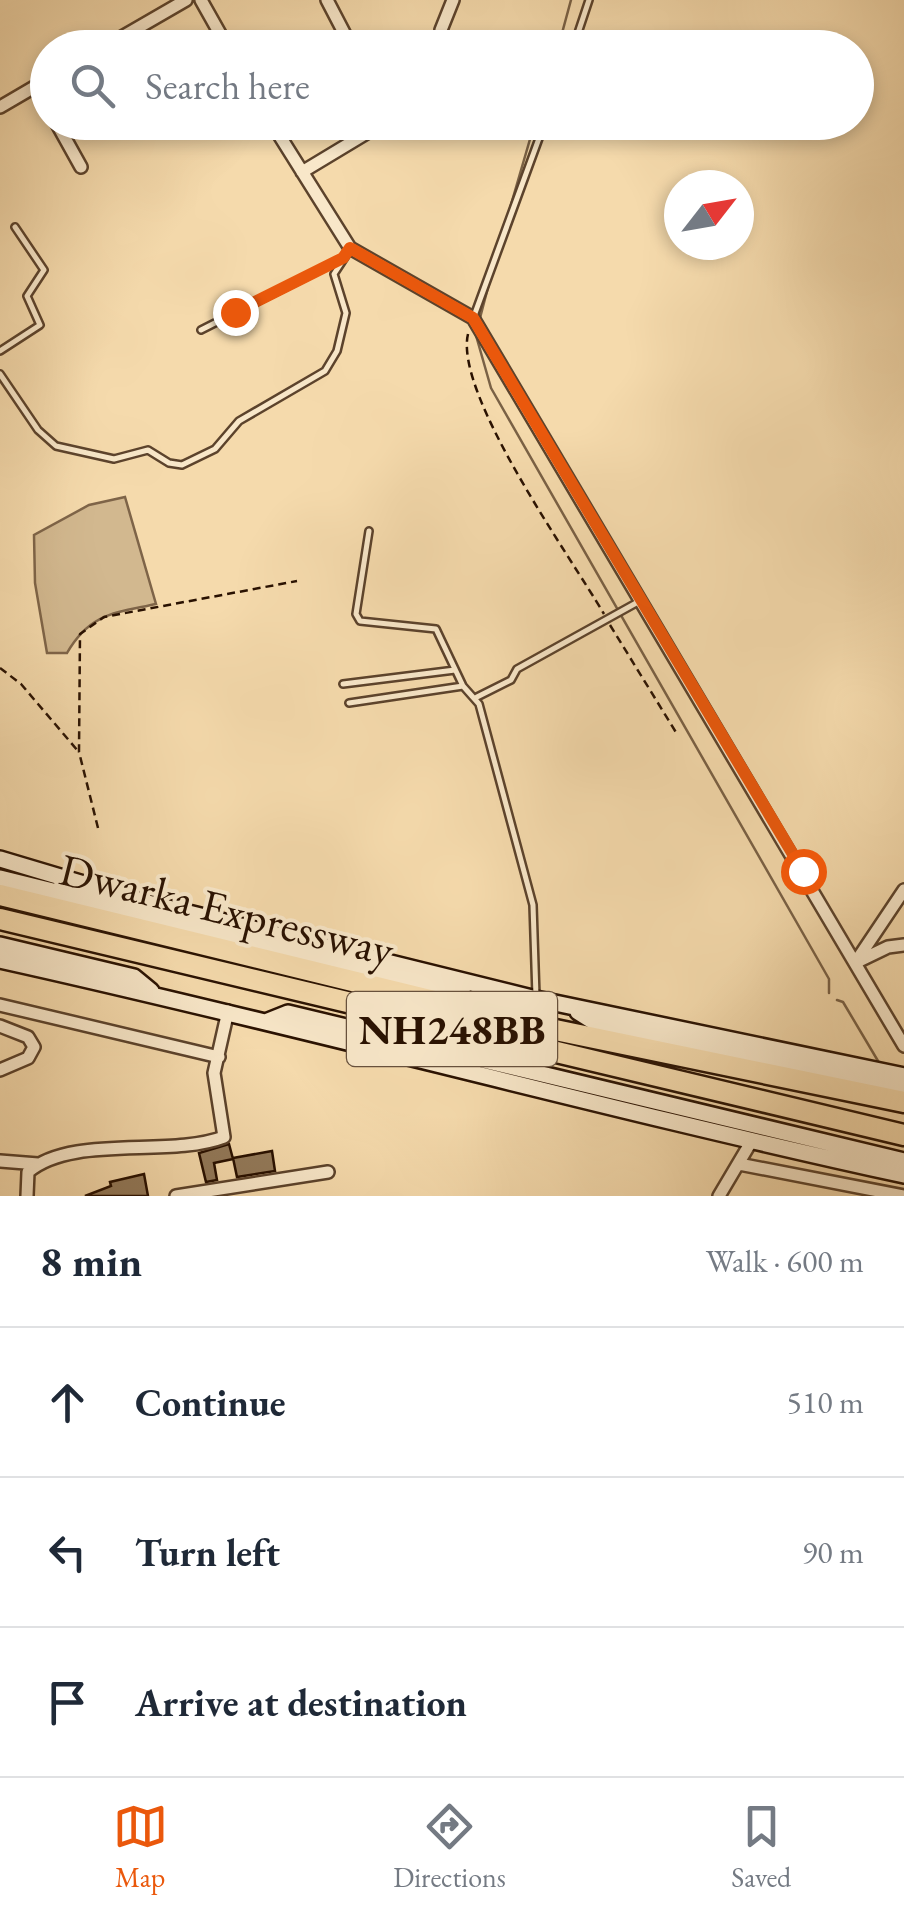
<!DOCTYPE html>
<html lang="en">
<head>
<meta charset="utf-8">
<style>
  body { margin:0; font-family:"EB Garamond",serif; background:#f2f2f3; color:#1f2937 }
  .compass { position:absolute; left:664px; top:170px; width:90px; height:90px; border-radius:50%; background:#fff; box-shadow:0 5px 15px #0003; rotate:59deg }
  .stop { position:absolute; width:30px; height:30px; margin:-22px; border:8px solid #ea580c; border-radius:50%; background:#fff }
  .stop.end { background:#ea580c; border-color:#fff; box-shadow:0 2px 10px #0008 }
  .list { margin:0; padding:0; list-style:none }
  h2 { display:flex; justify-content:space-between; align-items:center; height:130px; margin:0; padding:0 40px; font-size:42px }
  h2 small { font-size:32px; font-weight:400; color:#747a83 }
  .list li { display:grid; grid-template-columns:65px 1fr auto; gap:30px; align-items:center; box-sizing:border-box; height:150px; padding:0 40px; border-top:2px solid #e0e1e3 }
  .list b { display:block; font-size:38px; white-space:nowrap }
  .list em { font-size:32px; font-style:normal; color:#747a83 }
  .icon { flex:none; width:55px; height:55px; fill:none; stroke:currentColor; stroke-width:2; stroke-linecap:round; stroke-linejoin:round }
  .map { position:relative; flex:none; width:904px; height:1196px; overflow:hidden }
  .search { position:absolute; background:#fff; box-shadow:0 5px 15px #0003; left:30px; right:30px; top:30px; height:110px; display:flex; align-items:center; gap:25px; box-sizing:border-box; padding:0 35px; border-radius:55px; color:#747a83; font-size:38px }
  .sheet { height:580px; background:#fff }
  nav { display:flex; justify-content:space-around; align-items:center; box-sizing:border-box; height:140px; border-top:2px solid #e0e1e3; background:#fff; font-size:28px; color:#747a83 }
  nav a { display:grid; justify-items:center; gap:5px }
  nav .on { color:#ea580c }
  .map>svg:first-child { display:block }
</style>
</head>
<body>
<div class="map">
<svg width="904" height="1196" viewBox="0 0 904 1196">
  <rect width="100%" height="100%" fill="#f5daac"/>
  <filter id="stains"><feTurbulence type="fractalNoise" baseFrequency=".002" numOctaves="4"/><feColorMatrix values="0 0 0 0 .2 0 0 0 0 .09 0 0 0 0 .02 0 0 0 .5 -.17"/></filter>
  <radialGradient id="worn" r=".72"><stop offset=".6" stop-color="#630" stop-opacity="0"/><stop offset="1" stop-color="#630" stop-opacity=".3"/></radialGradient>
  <path fill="#d2b88f" stroke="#7e6448" stroke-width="2.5" d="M 125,497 L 156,604 C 115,613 90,613 67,653 L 47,653 L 35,583 L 34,535 L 89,505 Z"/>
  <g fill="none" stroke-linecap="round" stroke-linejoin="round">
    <path stroke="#7a6145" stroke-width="2.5" d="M 558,48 L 571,0
      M 508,215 L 535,122
      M 480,318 L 491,276
      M 475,332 L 491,388 L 829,979 L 829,993
      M 837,1000 L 843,1002 L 881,1066"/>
  </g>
  <path fill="#937a5a" stroke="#291101" stroke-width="2.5" d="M 229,1144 L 233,1159 L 214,1163 L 217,1180 L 206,1182 L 199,1153 Z
    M 272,1151 L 275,1171 L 237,1177 L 233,1158 Z
    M 144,1174 L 148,1196 L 85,1196 L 111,1186 L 110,1182 Z"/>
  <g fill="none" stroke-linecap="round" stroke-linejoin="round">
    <g stroke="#5c432c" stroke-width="10">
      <path id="lane" d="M 573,48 L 589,0
        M 474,316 L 545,122
        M 201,330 L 341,259
        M 0,351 L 40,325 L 27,296 L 44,270 L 15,227
        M 0,374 L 38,430 L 56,446 L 114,459 L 148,450 L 169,463 L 182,465 L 215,449 L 239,421 L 325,371 L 337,351 L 346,313 L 334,274 L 349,251
        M 369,531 L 356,614 L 360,621 L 436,629 L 463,686 L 479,704 L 533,905 L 536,996
        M 343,684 L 455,670
        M 477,697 L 511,680 L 517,669 L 638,602
        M 349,703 L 463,686"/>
    </g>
    <g stroke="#5c432c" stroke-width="16">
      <path id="street" d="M 201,0 L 228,48
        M 327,0 L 352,48
        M 103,48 L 186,0
        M 448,48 L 441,30 L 453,0
        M 36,86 L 48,107
        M 0,107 L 48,79
        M 56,122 L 81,167
        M 271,122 L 350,248 L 473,318 L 904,1046
        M 302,172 L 385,122
        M 859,961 L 888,947 L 904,945
        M 855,963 L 904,890
        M 0,1005 L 219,1057
        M 0,1026 L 28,1037 L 34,1047 L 28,1058 L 0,1070
        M 0,1161 L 38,1164
        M 739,1164 L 904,1196
        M 27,1196 L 28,1172 C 72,1134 169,1158 224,1137 L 214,1073 L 228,1011
        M 176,1196 L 328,1172
        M 719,1196 L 751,1142"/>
    </g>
    <g stroke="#291101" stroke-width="20">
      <path id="secondary" d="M 0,859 L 144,902 L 536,999 L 904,1076
        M 0,878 L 442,987 L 464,986
        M 0,945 L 134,977 L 151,991
        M 0,960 C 303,1027 601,1109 904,1175
        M 578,1012 L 597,1024 L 904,1091
        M 268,1021 L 288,1013 L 904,1161"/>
    </g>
    <g stroke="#291101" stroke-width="25">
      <path id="highway" d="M 0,895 L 536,1026 L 904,1102
        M 0,919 L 904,1135"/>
    </g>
    <path stroke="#291101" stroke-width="2.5" stroke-dasharray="8 5" stroke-linecap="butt" d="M 468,334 C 454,394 570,556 604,614
      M 610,625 L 677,734
      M 0,668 L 21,684 L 78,751
      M 98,828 L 79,752 L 80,634 L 104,617 L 297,581"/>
    <use href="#lane" stroke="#f8e7c9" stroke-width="5"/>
    <use href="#street" stroke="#f8e7c9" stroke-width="11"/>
    <use href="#secondary" stroke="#f8e7c9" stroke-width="15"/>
    <use href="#highway" stroke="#f5daac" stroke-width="20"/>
  </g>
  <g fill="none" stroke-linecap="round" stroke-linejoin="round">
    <path stroke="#ea580c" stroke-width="12" d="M 235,312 L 343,258 L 350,248 L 473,318 L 803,871"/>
  </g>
  <g text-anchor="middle" stroke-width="8" stroke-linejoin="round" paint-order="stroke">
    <rect fill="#f8e7c9" stroke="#67513d" stroke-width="2.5" x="347" y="992" width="210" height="74" rx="8"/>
    <g font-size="42" font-weight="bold" fill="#291101">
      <text x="452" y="1044">NH248BB</text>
    </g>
    <g font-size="45" fill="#291101" stroke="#f8e7c9">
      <text transform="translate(227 909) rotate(14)" y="16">Dwarka Expressway</text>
    </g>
  </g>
  <rect width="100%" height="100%" filter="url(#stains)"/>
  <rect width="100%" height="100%" fill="url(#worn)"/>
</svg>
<svg class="compass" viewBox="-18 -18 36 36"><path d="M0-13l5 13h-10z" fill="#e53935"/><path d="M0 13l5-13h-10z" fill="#747a83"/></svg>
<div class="stop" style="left:803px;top:871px"></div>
<div class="stop end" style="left:235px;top:312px"></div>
<div class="search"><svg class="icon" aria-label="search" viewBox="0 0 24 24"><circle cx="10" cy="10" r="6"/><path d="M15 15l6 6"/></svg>Search here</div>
</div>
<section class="sheet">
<h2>8 min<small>Walk · 600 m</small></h2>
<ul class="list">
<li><svg class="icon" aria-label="ahead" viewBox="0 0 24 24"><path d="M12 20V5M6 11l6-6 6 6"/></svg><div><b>Continue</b></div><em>510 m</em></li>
<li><svg class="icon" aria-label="left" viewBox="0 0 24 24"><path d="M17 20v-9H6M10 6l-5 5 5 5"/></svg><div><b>Turn left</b></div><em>90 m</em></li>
<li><svg class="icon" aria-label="arrive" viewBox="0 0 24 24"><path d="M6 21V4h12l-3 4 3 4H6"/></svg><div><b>Arrive at destination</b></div></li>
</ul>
</section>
<nav>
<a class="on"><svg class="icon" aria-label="map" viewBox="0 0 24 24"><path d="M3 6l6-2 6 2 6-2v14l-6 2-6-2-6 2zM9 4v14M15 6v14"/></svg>Map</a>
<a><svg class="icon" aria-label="directions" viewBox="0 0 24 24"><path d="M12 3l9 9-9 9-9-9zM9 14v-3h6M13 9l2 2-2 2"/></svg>Directions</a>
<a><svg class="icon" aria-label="saved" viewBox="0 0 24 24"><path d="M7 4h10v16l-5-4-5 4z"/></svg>Saved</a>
</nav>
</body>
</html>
